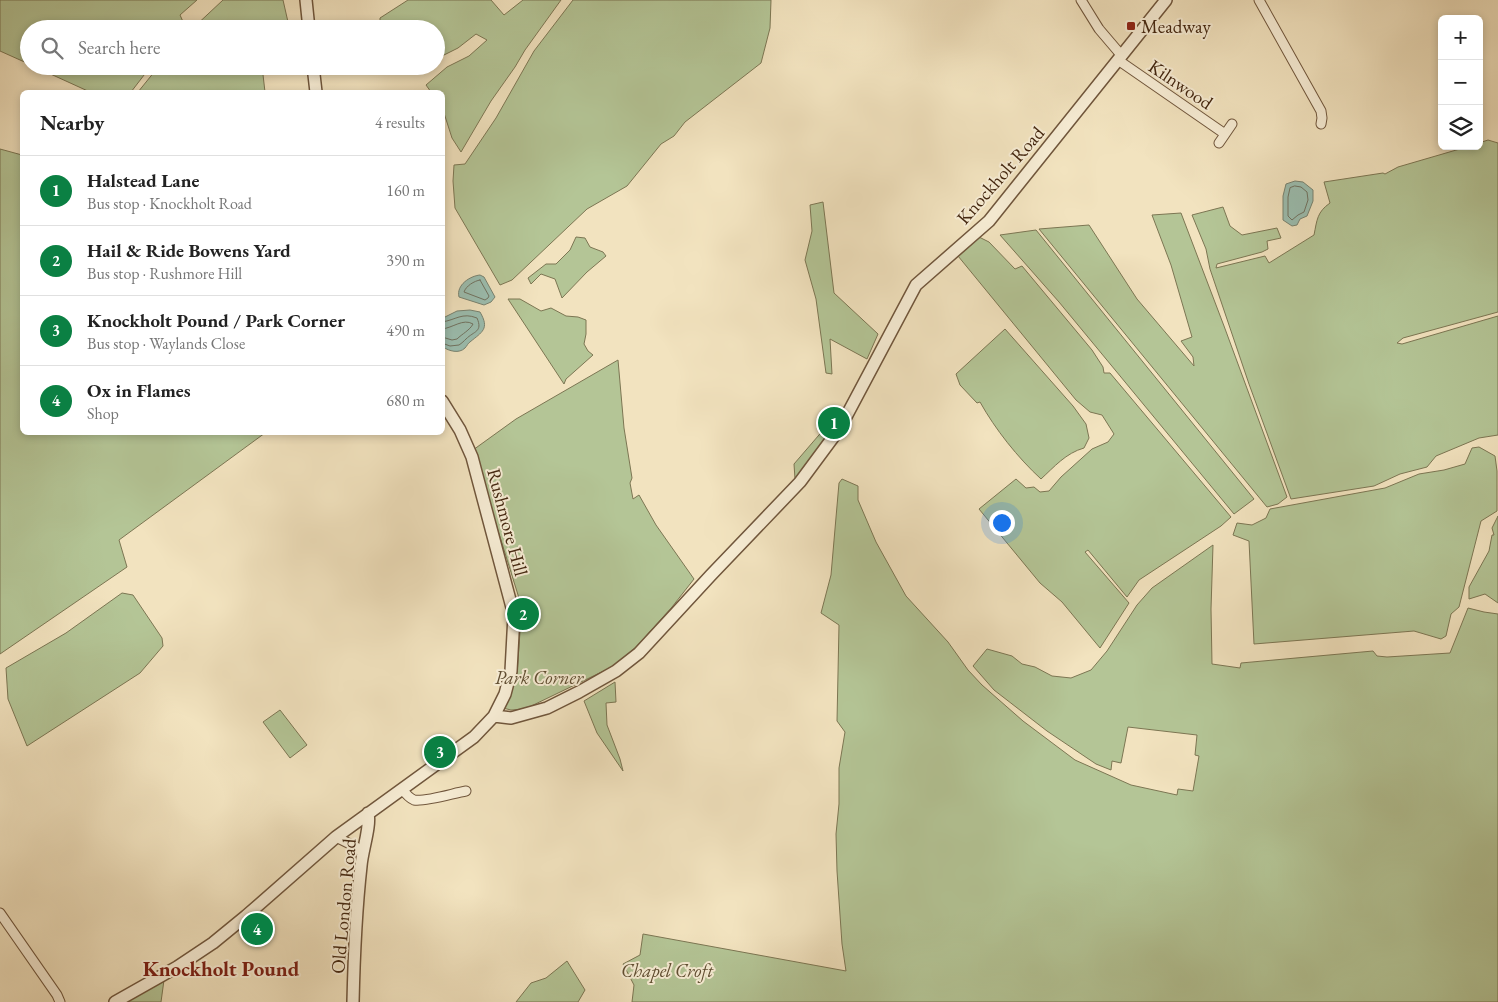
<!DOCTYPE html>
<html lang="en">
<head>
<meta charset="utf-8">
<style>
  body { margin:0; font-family:"EB Garamond",serif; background:#f6f6f6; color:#222 }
  .controls { position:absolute; right:15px; top:15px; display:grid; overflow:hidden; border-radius:8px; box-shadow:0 2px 8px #0003 }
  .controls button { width:45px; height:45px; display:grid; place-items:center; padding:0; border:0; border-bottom:1px solid #e0e0e0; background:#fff; color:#222; font:25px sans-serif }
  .you { position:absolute; left:1001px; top:522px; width:18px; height:18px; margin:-12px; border:4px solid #fff; border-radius:50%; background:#1a73e8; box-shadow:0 0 0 8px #1a73e833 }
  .badge { display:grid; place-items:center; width:32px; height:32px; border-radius:50%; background:#0b8043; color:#fff; font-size:16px; font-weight:700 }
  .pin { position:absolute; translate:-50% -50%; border:2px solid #fff; box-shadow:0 1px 5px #0006 }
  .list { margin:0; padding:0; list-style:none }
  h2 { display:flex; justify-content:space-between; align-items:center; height:65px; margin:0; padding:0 20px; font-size:21px }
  h2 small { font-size:16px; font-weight:400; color:#767676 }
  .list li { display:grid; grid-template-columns:32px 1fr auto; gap:15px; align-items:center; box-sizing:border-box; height:70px; padding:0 20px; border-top:1px solid #e0e0e0 }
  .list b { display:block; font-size:19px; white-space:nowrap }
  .list p { margin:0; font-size:16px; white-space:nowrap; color:#767676 }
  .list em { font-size:16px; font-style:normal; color:#767676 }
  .icon { flex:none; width:28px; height:28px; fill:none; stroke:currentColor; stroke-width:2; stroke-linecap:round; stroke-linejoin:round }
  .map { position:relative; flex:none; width:1498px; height:1002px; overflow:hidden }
  .search { position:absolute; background:#fff; box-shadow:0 2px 8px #0003; left:20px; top:20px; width:425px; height:55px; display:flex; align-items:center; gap:12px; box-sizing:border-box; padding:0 18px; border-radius:28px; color:#767676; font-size:19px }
  .panel { position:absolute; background:#fff; box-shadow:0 2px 8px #0003; left:20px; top:90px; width:425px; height:345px; border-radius:8px }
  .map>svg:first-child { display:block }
</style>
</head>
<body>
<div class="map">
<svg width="1498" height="1002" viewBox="0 0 1498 1002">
  <rect width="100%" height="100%" fill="#f2e3bf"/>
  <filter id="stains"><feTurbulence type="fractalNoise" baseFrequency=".004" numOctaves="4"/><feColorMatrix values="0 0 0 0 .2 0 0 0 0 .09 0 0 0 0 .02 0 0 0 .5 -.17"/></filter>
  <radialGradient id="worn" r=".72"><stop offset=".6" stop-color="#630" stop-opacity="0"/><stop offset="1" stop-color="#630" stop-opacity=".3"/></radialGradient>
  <path fill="#b4c596" stroke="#7c7653" d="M 0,0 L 197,0 L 180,15 L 185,26 L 182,29 L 29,29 L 29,64 L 0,51 Z
    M 223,0 L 283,0 L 288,22 L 288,29 L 192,29 Z
    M 408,0 L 491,0 L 504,15 L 523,0 L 561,0 L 525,50 L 515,67 L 491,101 L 461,152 L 452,138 L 443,110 L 442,92 L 431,92 L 426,85 L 447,67 L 469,56 L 487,40 L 476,34 L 458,48 L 436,59 L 436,29 L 380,29 L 380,18 Z
    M 573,0 L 771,0 L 770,28 L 761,63 L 685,122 L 674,136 L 661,144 L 627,186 L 587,209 L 512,280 L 500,285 L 455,208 L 453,181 L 454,165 L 465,164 L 496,118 L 534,51 Z
    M 33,66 L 151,66 L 131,92 L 90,92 Z
    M 159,66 L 262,66 L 265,92 L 138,92 Z
    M 1488,140 L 1498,143 L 1498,312 L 1403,338 L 1397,343 L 1402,344 L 1498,316 L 1498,435 L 1479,438 L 1436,456 L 1427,467 L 1400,474 L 1374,486 L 1291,499 L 1249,384 L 1210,269 L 1206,249 L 1192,215 L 1223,207 L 1230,226 L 1242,235 L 1277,228 L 1281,238 L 1267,241 L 1268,249 L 1262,252 L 1217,264 L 1216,268 L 1265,256 L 1269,263 L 1314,235 C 1317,220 1317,212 1330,203 L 1324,182 L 1383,173 L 1385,174 L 1398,167 L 1470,146 L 1479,146 L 1479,143 Z
    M 0,149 L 22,155 L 22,432 L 265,433 L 119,540 L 127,567 L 0,654 Z
    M 823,202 L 834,293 L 878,334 L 867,359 L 830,339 L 832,374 L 826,373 L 816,299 L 805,260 L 812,231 L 810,205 Z
    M 1181,213 L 1224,326 L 1287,497 L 1278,504 L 1267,507 L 1039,229 L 1089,225 L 1137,299 L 1194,366 L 1193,357 L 1181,341 L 1192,337 L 1171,265 L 1152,215 Z
    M 1036,230 L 1254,499 L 1234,514 L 1059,302 L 1000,235 Z
    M 576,237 L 585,238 L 590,247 L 603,252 L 606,256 L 587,272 L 562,298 L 555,279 L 541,274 L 531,284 L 528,278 L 546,264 L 556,264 L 570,250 Z
    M 979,237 L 989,242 L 1015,269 L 1022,266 L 1092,350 L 1103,367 L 1104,373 L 1110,373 L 1231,517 L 1221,526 L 1139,580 L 1127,597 L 1088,550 L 1085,552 L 1129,603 L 1100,648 L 1062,602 L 1040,583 L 979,509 L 1016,479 L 1026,488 L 1034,487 L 1040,492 L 1049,491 L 1061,477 L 1092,449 L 1108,442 L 1114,434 L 1102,415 L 1090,412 L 1076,400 L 958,256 Z
    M 508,299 L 520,299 L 541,311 L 551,308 L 566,316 L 578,317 L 586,320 L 586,334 L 584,344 L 588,351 L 593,355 L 566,379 L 564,384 Z
    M 1005,329 L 1073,406 L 1086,424 L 1089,438 L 1084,448 C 1066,453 1054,467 1041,479 C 1018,458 995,429 980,402 L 977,403 L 960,385 L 956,374 Z
    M 618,360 L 624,428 L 632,478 L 630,483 L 633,499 L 639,495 L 656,525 L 694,579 L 672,607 L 636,647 L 614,666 L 525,709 L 511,710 L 503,708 L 517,675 L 520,632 L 523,611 L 473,450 L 516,419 Z
    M 831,421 L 836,428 L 795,479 L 794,464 Z
    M 1479,447 L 1495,456 L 1497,471 L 1497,511 L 1481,521 L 1459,607 L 1451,614 L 1446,636 L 1441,639 L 1414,631 L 1254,644 L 1249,541 L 1233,535 L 1237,523 L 1252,525 L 1266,518 L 1270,509 L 1385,488 L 1419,474 L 1444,470 L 1465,464 L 1472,448 Z
    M 842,479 L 858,486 L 858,500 L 876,542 L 906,596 L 948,642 L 968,670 L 982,685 L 1023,721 L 1075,760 L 1131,785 L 1177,795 L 1178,789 L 1193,791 L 1199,756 L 1195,755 L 1197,735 L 1128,727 L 1121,763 L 1112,761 L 1111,770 L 1096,764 L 1047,731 L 994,690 L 973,666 L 987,649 L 1012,656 L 1022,664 L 1035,667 L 1052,676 L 1071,678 L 1091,670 L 1107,651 L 1137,605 L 1152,588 L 1213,545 L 1211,609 L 1212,664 L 1240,668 L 1241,663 L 1373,651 L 1377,656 L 1387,657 L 1450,653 L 1468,608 L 1484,612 L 1498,614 L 1498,1002 L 632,1002 L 634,985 L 623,964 L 640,955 L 643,934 L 846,971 L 842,944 L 837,871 L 836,834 L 839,804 L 839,768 L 845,732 L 837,721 L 839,625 L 821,613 L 831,575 L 839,483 Z
    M 1498,516 L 1498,603 L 1485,594 L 1469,599 L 1469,587 L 1489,551 L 1492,535 L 1494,535 L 1492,528 Z
    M 122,593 L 133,595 L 162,638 L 163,646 L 140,673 L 27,746 L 8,699 L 6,668 L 66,633 Z
    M 615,682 L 616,702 L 606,703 L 607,725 L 620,759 L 623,771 L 597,733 L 584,701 Z
    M 280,710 L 307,745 L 290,758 L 263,722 Z
    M 567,961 L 585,990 L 578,1002 L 516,1002 L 531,983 L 546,978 Z
    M 164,980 L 161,1002 L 127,1002 Z"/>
  <path fill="#9bbeb0" stroke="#788270" d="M 1295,181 L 1303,182 L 1313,190 L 1313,201 L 1307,216 L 1300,219 L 1297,225 L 1292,226 L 1283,220 L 1283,196 L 1286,184 Z
    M 480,275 L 484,277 L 495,297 L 491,302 L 484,305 L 459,297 C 456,285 470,276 480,275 Z
    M 470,310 L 480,312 C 490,329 482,332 470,342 C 468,343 467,346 465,348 C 459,354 449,351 443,347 L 443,318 L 457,311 Z"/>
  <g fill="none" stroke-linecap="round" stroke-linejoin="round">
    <path stroke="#707260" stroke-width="1" d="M 1295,186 L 1301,187 L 1307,192 L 1308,200 L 1304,212 L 1298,215 L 1292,220 L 1288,216 L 1288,197 L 1290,188 Z
      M 480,280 L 489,296 L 488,298 L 485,300 L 464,292 C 466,286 474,281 480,280 Z
      M 442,322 C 456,320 462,312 477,318 C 483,332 474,331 466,339 C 464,341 462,343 459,345 L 450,346 L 442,343
      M 442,329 C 453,328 463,318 473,324 C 470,330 462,334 457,339 L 452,340 L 442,337"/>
    <g stroke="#70563c" stroke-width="11">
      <path id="minor" d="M 1081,0 L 1099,29 L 1122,56
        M 1259,0 L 1321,111 L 1322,118 L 1321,124
        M 1118,60 L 1225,134
        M 1219,143 L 1232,124
        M 402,789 C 405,793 409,798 414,800 C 426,802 454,793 466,791
        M 336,837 L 356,847 L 362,852
        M 0,913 L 57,995 L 60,1002"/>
    </g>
    <g stroke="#70563c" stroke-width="14">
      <path id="tertiary" d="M 306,0 L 309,29
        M 313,66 L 316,92
        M 494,716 L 511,718 L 547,708 L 579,692 L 616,671 L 639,653 L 711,575 L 800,482 L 840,428 L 916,285 L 989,221 L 1166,0
        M 115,1002 L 177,967 L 213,943 L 246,916 L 336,837 L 474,737 L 494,716 L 505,694 L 511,671 L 514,615 L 472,457 L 460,430 L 442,401
        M 353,1002 C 354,957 356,911 361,866 C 362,851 371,826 368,813"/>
    </g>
    <use href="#minor" stroke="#f7edd5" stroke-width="9"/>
    <use href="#tertiary" stroke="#f7edd5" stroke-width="11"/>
  </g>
  <rect fill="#8f2418" stroke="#f7edd5" stroke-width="2" x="1126" y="21" width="10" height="10" rx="2.5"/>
  <g text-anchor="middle" stroke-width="4" stroke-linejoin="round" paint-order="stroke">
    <g font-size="19" fill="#442710" stroke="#f7edd5" text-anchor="start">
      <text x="1141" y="33">Meadway</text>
    </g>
    <g font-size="19" fill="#442710" stroke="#f7edd5">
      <text transform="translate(1181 84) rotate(34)" y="7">Kilnwood</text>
      <text transform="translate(1000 175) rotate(-49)" y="7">Knockholt Road</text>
      <text transform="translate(508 522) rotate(75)" y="7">Rushmore Hill</text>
      <text transform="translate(343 906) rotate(-85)" y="7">Old London Road</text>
    </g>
    <g font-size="19" font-style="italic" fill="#604e32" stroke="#f7edd5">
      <text x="539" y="684">Park Corner</text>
      <text x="667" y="977">Chapel Croft</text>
    </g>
    <g font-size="21" font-weight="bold" fill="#7a1f14" stroke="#f7edd5">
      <text x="221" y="976">Knockholt Pound</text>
    </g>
  </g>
  <rect width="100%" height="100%" filter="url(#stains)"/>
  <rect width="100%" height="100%" fill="url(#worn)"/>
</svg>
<div class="controls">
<button>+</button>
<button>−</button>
<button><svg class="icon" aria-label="layers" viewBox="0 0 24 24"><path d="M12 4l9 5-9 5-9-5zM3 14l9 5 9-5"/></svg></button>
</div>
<div class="you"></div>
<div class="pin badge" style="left:834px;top:423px">1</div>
<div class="pin badge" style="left:523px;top:614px">2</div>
<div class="pin badge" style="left:440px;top:752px">3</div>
<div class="pin badge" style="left:257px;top:929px">4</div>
<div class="search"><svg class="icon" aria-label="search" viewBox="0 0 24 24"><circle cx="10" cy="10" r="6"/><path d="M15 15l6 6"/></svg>Search here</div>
<section class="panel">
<h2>Nearby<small>4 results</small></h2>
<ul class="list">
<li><span class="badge">1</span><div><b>Halstead Lane</b><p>Bus stop · Knockholt Road</p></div><em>160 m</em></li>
<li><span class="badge">2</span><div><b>Hail &amp; Ride Bowens Yard</b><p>Bus stop · Rushmore Hill</p></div><em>390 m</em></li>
<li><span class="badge">3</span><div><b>Knockholt Pound / Park Corner</b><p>Bus stop · Waylands Close</p></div><em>490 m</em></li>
<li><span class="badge">4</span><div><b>Ox in Flames</b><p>Shop</p></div><em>680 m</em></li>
</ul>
</section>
</div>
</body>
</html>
